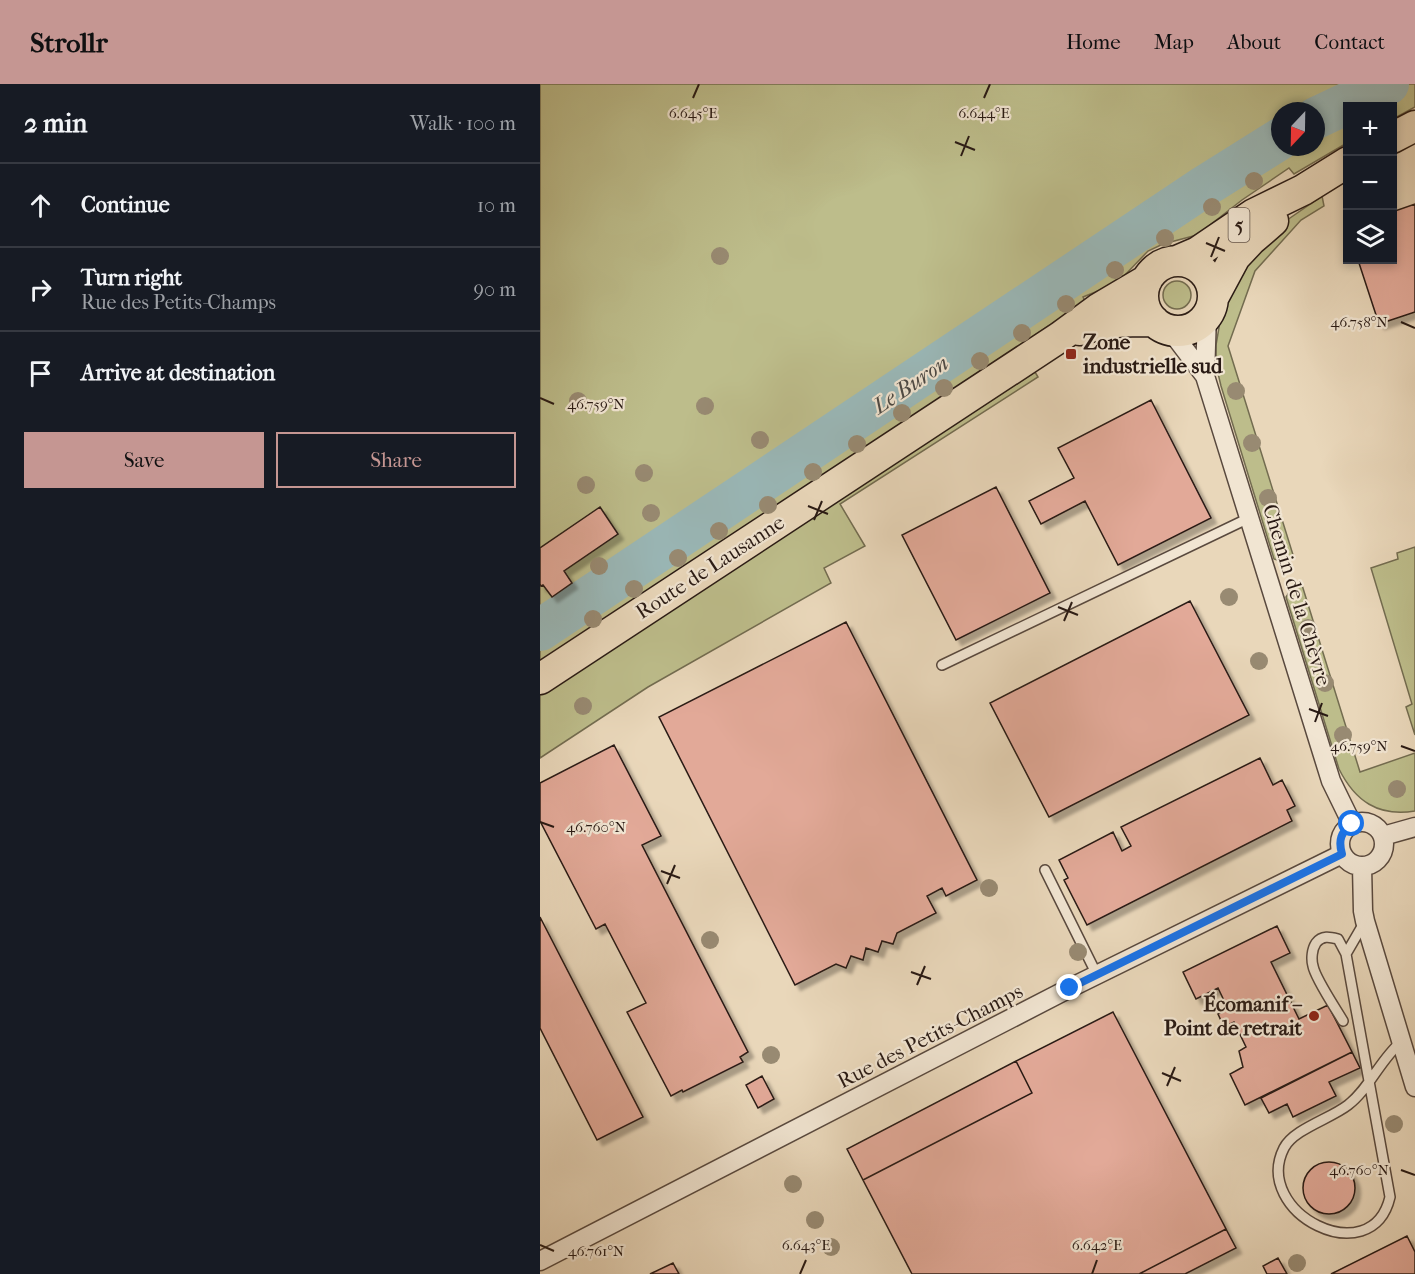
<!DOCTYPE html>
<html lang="en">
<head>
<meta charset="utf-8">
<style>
  body { margin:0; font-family:"IM FELL French Canon",serif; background:#20242c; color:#f1f3f6 }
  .controls { position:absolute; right:18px; top:18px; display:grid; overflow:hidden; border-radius:0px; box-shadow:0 3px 9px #0003 }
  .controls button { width:54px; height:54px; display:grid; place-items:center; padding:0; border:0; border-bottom:2px solid #363941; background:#171b24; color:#f1f3f6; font:30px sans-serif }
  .compass { position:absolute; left:731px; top:18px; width:54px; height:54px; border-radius:50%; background:#171b24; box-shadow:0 3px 9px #0003; rotate:202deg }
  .stop { position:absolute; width:18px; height:18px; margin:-14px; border:4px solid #1a73e8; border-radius:50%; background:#fff }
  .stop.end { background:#1a73e8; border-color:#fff; box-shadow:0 2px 6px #0008 }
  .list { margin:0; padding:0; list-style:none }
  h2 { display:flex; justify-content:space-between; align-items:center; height:78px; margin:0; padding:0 24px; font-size:26px }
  h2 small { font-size:20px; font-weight:400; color:#9ea1a6 }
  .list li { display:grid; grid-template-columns:39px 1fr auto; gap:18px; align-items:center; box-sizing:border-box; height:84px; padding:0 24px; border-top:2px solid #363941 }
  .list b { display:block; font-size:22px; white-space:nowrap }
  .list p { margin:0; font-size:20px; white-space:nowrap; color:#9ea1a6 }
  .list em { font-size:20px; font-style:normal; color:#9ea1a6 }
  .actions { display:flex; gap:12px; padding:18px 24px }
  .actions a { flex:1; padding:14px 0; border:2px solid #c59692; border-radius:0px; text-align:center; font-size:21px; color:#c59692 }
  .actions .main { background:#c59692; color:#111 }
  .icon { flex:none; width:33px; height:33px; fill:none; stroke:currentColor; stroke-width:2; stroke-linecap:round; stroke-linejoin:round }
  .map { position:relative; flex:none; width:875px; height:1190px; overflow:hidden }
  header { display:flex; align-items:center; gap:36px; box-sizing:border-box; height:84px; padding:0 30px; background:#c59692; color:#111 }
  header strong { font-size:28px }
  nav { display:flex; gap:33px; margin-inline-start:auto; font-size:21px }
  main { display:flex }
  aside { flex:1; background:#171b24 }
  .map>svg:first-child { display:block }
</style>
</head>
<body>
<header>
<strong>Strollr</strong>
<nav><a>Home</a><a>Map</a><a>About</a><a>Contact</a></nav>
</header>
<main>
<aside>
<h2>2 min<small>Walk · 100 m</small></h2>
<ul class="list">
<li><svg class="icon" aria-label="ahead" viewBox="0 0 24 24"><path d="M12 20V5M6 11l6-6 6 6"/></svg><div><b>Continue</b></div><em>10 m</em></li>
<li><svg class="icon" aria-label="right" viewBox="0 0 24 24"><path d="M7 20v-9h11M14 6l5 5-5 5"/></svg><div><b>Turn right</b><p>Rue des Petits-Champs</p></div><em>90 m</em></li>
<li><svg class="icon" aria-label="arrive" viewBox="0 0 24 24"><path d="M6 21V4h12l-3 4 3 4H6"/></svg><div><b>Arrive at destination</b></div></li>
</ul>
<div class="actions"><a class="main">Save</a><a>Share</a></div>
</aside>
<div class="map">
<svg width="875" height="1190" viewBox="0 0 875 1190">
  <defs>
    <filter id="shadow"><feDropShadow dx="5.5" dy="5.5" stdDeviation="1.5" flood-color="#0004"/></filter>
  </defs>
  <rect width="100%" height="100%" fill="#e9d7ba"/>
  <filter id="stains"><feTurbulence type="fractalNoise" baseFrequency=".00333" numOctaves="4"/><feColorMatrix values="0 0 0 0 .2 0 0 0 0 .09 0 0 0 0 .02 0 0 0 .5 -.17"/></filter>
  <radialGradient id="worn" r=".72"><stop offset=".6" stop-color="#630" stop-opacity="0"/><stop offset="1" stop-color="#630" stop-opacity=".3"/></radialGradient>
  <path fill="#bdbd8b" stroke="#736c50" stroke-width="1.5" fill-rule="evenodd" d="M 0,0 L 875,0 L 875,23 L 853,35 L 852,22 L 808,22 L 807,59 L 754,90 L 749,84 L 702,116 L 657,151 L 623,160 L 608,167 L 584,192 L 568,203 L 543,213 L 546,220 L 522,233 L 0,579 ZM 740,27 L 776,27 L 776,63 L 740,63 Z
    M 782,112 L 784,122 L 761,136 L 715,187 L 688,262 L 754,474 L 743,478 L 734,475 L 681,302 L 676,281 L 676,261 L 683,220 L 690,202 L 737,143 Z
    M623 211a14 14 0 1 1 28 0a14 14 0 1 1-28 0Z
    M 495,288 L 498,293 L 300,420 L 325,462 L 284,484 L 291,499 L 108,603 L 0,674 L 0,609 Z
    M 875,463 L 875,651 L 866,623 L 872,620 L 831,484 L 858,475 L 857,469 Z
    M 762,501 L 820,688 L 875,669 L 875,727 C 838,733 815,717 799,685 L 746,513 L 752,504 Z"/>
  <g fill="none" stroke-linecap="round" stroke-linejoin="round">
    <path stroke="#9ab8b8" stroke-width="42" d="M 776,34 L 848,0
      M 0,546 L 665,102 L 740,55"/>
  </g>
  <path fill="#e2a998" stroke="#291a14" stroke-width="1.5" filter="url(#shadow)" d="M 875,120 L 875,228 L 839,240 L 818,176 L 852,176 L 852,128 Z
    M 611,316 L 671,434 L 578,481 L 545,417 L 501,440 L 489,417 L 534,394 L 518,364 Z
    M 456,403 L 510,509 L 416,556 L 362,451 Z
    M 60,423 L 78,450 L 24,487 L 32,499 L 12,513 L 3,501 L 1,502 L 0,500 L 0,464 Z
    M 650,517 L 709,631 L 509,733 L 450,619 Z
    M 306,538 L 437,796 L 406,812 L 402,804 L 387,812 L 396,829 L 357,849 L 353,860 L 342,857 L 338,868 L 326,864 L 323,876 L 311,872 L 306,884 L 296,880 L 255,901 L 119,633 Z
    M 74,661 L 121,752 L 102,761 L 208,968 L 200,973 L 203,978 L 143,1008 L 142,1006 L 131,1012 L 87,928 L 106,919 L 65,840 L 56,845 L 0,737 L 0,699 Z
    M 720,674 L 733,701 L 742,696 L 755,722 L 747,726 L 752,737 L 547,841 L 524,796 L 528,794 L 519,776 L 573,748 L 582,767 L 591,762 L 581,743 Z
    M 0,833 L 103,1033 L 57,1056 L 0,944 Z
    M 737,842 L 750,869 L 731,878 L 759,935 L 788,921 L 812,968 L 705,1021 L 690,990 L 703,983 L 699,967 L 706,963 L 694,938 L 684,943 L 678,930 L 688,925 L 678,904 L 656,915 L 643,888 Z
    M 573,928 L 686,1145 L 599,1190 L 372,1190 L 323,1096 L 492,1009 L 476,977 Z
    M 812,968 L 820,984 L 789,998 L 796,1012 L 753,1033 L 747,1020 L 729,1029 L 721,1014 Z
    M 476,977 L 492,1009 L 323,1096 L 307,1065 Z
    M 222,992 L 234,1015 L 218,1024 L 206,1001 Z
    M763 1104a26 26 0 1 1 52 0a26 26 0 1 1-52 0Z
    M 686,1145 L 696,1164 L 645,1190 L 599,1190 Z
    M 867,1152 L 875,1168 L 875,1190 L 791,1190 Z
    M 738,1174 L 747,1190 L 727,1190 L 723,1182 Z
    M 133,1179 L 139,1190 L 110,1190 Z"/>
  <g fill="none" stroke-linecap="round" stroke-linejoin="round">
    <g stroke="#59493e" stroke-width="12">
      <path id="lane" d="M 402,581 L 709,434
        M 505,786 L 557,891
        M 824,839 L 806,870 L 850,1113 C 832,1190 711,1129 744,1064 C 754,1045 790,1035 808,1021 C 829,1005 840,976 861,958
        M 803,937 C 796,925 775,894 773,882 C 771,875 772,865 776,859 C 782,851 790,853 798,855 L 806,870"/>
    </g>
    <g stroke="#59493e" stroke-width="21">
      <path id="street" d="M 630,246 L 665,292 L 791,697 L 812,740
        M 665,292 L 667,231
        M800 760a22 22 0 1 1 44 0a22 22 0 1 1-44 0Z
        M 843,752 L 875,743
        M 822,782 L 823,827 L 825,837 L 875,1003
        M 0,1177 L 530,904 L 802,770"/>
    </g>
    <g stroke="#291a14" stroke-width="33">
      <path id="primary" d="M 852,54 L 875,42
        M 637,177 L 658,168 L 714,130 L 763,106 L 808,78
        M603 212a35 35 0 1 1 70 0a35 35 0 1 1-70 0Z
        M 673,214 L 695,173 L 711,156 L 733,137
        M 540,246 C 567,237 586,237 614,237
        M 0,595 L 520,253 L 558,225 L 607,196"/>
    </g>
    <use href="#lane" stroke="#f1e5d2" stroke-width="9"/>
    <use href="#street" stroke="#f1e5d2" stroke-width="18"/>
    <use href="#primary" stroke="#e9d7ba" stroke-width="30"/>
  </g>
  <g fill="#988a72">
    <circle cx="714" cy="97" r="9"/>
    <circle cx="672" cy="123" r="9"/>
    <circle cx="625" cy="154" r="9"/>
    <circle cx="180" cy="172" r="9"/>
    <circle cx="575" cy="186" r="9"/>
    <circle cx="526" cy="220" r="9"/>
    <circle cx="482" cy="249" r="9"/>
    <circle cx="440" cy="277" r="9"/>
    <circle cx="404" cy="304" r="9"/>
    <circle cx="696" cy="307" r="9"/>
    <circle cx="38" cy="317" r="9"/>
    <circle cx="165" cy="322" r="9"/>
    <circle cx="362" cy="329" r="9"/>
    <circle cx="220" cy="356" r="9"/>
    <circle cx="712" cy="359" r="9"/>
    <circle cx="317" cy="360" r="9"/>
    <circle cx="273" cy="388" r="9"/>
    <circle cx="104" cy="389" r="9"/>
    <circle cx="46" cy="401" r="9"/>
    <circle cx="728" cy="414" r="9"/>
    <circle cx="228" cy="421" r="9"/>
    <circle cx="111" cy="429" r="9"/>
    <circle cx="179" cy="447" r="9"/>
    <circle cx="138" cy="474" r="9"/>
    <circle cx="59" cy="482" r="9"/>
    <circle cx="94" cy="505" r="9"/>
    <circle cx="689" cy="513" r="9"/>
    <circle cx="53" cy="535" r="9"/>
    <circle cx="768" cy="544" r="9"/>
    <circle cx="719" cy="577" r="9"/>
    <circle cx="785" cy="599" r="9"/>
    <circle cx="43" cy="622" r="9"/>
    <circle cx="803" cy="651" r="9"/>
    <circle cx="857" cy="705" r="9"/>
    <circle cx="449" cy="804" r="9"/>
    <circle cx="170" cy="856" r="9"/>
    <circle cx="538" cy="868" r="9"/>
    <circle cx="231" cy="971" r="9"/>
    <circle cx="854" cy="1040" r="9"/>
    <circle cx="253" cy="1100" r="9"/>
    <circle cx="275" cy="1136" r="9"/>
    <circle cx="291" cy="1163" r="9"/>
    <circle cx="757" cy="1179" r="9"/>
  </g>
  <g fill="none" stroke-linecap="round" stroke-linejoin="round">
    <path stroke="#1a73e8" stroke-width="8" d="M 530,904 L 802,770 C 798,756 801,748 812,740"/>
  </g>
  <path fill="none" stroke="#291a14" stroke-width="2" d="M 153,14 L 159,0M 444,14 L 450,0M 415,58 L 435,66M 421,72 L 429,52M 666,159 L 685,167M 671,173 L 679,153M 861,238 L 875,244M 0,314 L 14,320M 268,422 L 288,430M 274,436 L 282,417M 518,523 L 538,531M 524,537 L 532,518M 769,625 L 788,632M 775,638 L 782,619M 861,662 L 875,667M 0,738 L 14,743M 121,787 L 140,794M 127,800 L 135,781M 371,888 L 391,895M 377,901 L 385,882M 622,989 L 641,997M 627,1002 L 635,983M 861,1086 L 875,1091M 0,1161 L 14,1167M 260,1190 L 266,1176M 552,1190 L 557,1176"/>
  <g fill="#8f2418" stroke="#f1e5d2" stroke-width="2">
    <rect x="525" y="264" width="12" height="12" rx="3"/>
    <circle cx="774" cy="932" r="6"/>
  </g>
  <g text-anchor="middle" stroke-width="4.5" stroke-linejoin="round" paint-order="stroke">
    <rect fill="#f1e5d2" stroke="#65574d" stroke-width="1.5" x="688.5" y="124" width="21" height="34" rx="4.5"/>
    <g font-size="20" font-weight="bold" fill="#291a14">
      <text x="699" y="148">5</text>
    </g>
    <g font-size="21" font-weight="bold" fill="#291a14" stroke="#f1e5d2" text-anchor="start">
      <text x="543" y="265">Zone<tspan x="543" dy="24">industrielle sud</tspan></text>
      <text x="762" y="927" text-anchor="end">Écomanif –<tspan x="762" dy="24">Point de retrait</tspan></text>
    </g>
    <g font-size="21" fill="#291a14" stroke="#f1e5d2">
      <text transform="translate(170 483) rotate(-33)" y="7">Route de Lausanne</text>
      <text transform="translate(757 511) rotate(73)" y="7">Chemin de la Chèvre</text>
      <text transform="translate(390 952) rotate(-27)" y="7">Rue des Petits-Champs</text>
    </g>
    <g font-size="22" font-style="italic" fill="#4b4945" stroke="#f1e5d2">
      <text transform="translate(370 300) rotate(-34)" y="8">Le Buron</text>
    </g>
  </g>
  <g font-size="15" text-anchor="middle" fill="#291a14" stroke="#f1e5d2" stroke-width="4.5" stroke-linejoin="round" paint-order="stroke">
    <text x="153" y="34">6.645°E</text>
    <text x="444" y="34">6.644°E</text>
    <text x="819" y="243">46.758°N</text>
    <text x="56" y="325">46.759°N</text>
    <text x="819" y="667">46.759°N</text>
    <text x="56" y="748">46.760°N</text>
    <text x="819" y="1091">46.760°N</text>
    <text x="266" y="1166">6.643°E</text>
    <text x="557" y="1166">6.642°E</text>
    <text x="56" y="1172">46.761°N</text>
  </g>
  <rect width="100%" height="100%" filter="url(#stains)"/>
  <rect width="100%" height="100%" fill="url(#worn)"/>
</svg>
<div class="controls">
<button>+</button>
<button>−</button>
<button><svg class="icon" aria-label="layers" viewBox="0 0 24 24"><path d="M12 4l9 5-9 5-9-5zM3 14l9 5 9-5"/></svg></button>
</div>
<svg class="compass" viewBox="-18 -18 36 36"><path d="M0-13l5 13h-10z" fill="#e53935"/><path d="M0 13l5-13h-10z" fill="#9ea1a6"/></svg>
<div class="stop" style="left:812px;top:740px"></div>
<div class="stop end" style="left:530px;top:904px"></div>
</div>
</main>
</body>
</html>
